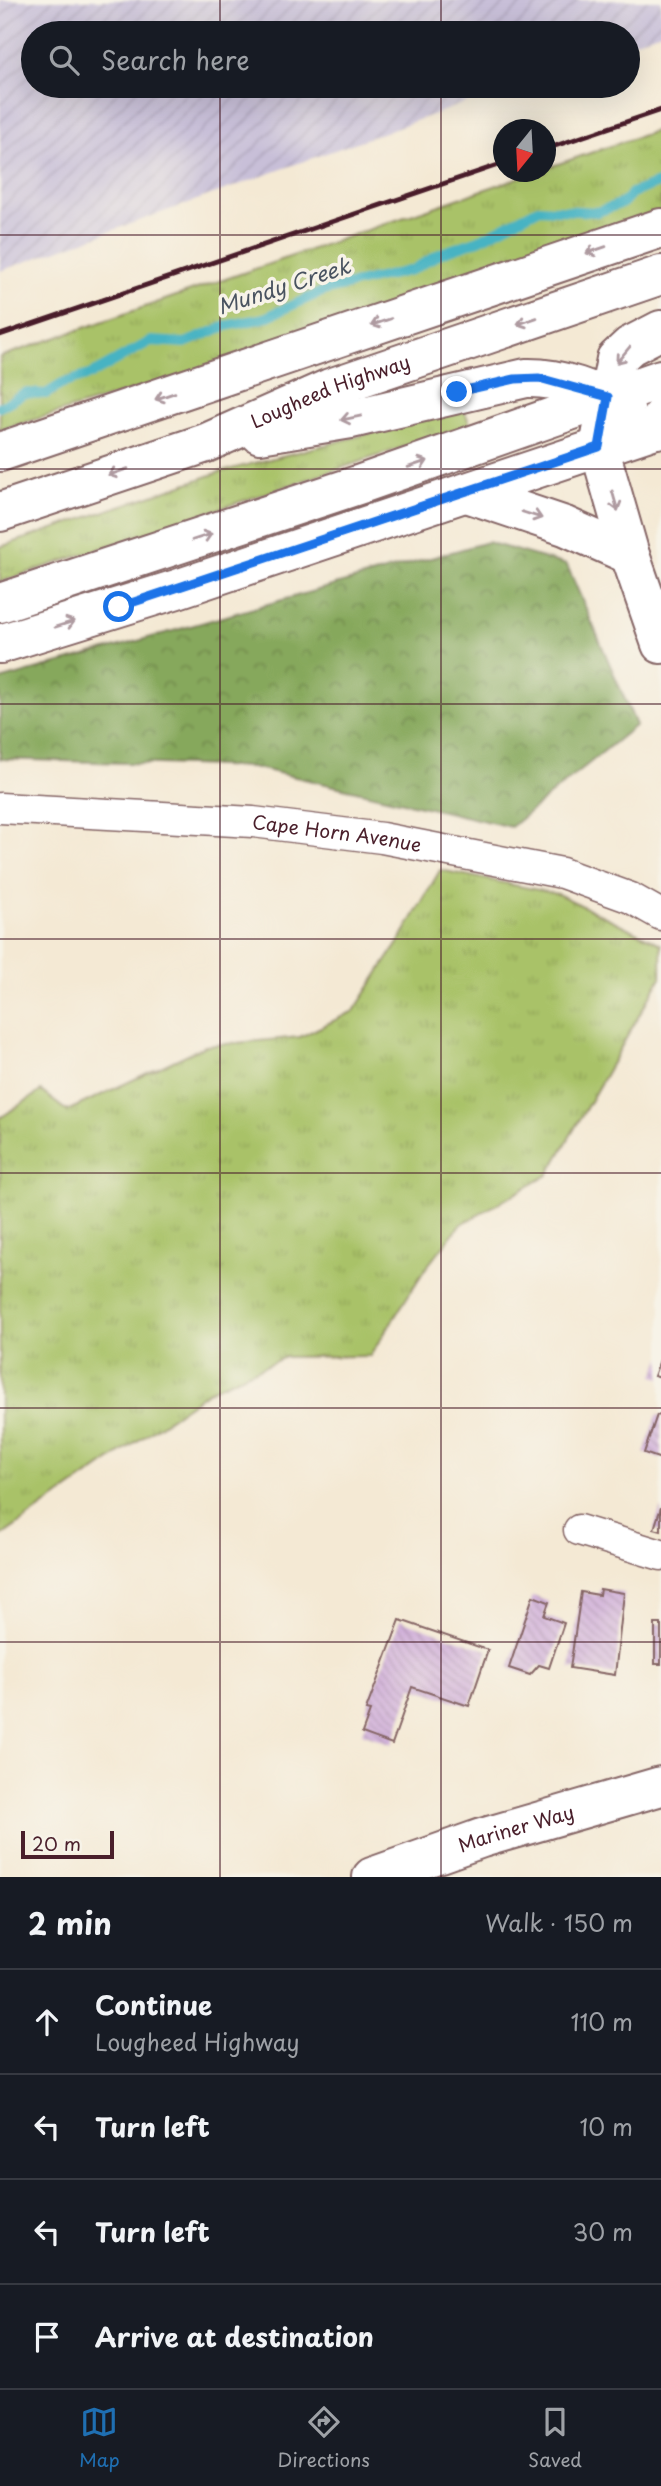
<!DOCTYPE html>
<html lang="en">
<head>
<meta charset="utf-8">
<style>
  body { margin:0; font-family:"Playpen Sans",sans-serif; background:#20242c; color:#f1f3f6 }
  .compass { position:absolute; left:493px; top:119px; width:63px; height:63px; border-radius:50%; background:#171b24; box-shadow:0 7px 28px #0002; rotate:198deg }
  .scale { position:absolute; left:21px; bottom:18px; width:93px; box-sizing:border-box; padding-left:7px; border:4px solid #4a1f2b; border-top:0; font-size:19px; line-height:24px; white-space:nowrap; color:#4a1f2b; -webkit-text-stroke:5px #f7f3e8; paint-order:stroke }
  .stop { position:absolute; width:21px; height:21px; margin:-16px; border:5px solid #1a73e8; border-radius:50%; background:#fff }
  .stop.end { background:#1a73e8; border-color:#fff; box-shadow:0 2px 7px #0008 }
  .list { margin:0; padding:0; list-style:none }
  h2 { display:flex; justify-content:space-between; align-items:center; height:91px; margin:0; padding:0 28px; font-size:30px }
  h2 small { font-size:23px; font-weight:400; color:#9ea1a6 }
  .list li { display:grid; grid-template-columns:46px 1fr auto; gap:21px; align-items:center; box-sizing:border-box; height:105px; padding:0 28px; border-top:2px solid #363941 }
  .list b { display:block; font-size:26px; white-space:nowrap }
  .list p { margin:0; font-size:23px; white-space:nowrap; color:#9ea1a6 }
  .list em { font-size:23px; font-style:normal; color:#9ea1a6 }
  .icon { flex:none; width:38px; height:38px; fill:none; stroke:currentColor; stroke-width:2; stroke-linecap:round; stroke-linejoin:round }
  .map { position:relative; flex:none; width:661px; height:1877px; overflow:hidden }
  .search { position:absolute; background:#171b24; box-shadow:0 7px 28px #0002; left:21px; right:21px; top:21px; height:77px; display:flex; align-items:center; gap:18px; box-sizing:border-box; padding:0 24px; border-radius:38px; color:#9ea1a6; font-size:26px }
  .sheet { height:511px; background:#171b24 }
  nav { display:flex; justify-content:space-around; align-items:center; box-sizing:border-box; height:98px; border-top:2px solid #363941; background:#171b24; font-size:19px; color:#9ea1a6 }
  nav a { display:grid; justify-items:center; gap:4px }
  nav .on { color:#1f6fb2 }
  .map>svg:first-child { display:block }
</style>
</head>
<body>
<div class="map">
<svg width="661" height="1877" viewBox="0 0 661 1877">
  <defs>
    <pattern id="industrial-furrows" width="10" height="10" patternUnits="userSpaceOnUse" patternTransform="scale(1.75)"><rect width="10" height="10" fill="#c8bfd8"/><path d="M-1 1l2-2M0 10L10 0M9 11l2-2" fill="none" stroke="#ada4ba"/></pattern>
    <pattern id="grass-tufts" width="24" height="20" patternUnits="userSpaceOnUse" patternTransform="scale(1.75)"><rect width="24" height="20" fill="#a9c268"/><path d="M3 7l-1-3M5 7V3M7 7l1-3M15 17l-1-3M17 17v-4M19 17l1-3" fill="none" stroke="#93a65a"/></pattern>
    <pattern id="forest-crowns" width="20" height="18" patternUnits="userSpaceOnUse" patternTransform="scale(1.75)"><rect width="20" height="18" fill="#86a85c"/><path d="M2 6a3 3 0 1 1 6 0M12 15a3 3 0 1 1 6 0" fill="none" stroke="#70884c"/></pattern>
    <pattern id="building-back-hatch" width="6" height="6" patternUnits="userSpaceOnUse" patternTransform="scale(1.75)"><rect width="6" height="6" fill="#cca8d8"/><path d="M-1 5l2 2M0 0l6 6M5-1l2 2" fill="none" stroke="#a888af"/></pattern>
  </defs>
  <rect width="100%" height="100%" fill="#f7f3e8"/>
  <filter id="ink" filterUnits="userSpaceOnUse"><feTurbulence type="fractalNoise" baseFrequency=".0143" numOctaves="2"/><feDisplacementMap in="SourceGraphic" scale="14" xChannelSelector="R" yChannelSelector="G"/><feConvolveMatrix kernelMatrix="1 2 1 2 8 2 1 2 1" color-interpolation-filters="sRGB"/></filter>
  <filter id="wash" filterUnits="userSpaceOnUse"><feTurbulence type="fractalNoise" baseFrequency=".00686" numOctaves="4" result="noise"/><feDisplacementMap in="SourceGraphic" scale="28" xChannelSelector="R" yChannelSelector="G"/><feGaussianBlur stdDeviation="1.57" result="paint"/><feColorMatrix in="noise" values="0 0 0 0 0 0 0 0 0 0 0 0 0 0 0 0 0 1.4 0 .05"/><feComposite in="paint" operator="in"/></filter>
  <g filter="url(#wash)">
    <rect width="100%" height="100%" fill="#f4e9d4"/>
    <path fill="url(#industrial-furrows)" d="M 0,0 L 661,0 L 661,32 L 628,44 L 628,33 L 33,33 L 33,86 L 512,86 L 0,271 Z"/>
    <path fill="url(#grass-tufts)" stroke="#7a704a" stroke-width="2" d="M 661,129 L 661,233 L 0,430 L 0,357 L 535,172 L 546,172 L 546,168 Z
      M 464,409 L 470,425 L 0,582 L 0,547 L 220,472 Z
      M 440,870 L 558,894 L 661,944 L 661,977 L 548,1175 L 460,1225 L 425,1269 L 370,1356 L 285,1357 L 212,1389 L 0,1537 L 0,1118 L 41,1091 L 67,1111 L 205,1046 L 300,1037 L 354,1011 L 400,940 Z"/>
    <path fill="url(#forest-crowns)" stroke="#686444" stroke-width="2" d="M 487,542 L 567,565 L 636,725 L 511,827 L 252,767 L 0,759 L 0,680 Z"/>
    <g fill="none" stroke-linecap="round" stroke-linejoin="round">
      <path stroke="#46b3c3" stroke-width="10" d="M 0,407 L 25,393 L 46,394 L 64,383 L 92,374 L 151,341 L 185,343 L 226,326 L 264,318 L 324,291 L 412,270 L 441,253 L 479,240 L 538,209 L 597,212 L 623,203 L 632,193 L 661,182"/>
    </g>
    <g id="blocks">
      <path fill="url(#building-back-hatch)" d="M 661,1357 L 661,1378 L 654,1376 Z
        M 657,1415 L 661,1416 L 661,1459 L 644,1453 Z
        M 661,1507 L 661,1531 L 654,1529 Z
        M 600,1589 L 624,1593 L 615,1675 L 570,1668 L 581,1592 L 599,1595 Z
        M 533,1596 L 549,1602 L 544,1616 L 564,1623 L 549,1668 L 539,1665 L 530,1675 L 509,1668 Z
        M 400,1620 L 488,1650 L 469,1706 L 412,1687 L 392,1744 L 362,1733 L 370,1711 L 366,1710 Z
        M 655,1624 L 661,1624 L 661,1664 L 655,1664 Z"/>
    </g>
  </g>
  <g filter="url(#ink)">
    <use href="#blocks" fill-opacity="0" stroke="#866666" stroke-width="2"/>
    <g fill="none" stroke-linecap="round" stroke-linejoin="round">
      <g stroke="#866666" stroke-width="33">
        <g id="minor">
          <path id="s1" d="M 0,808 L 253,822 L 382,838 L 562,873 L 631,898 L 661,915"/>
          <path d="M 579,1530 L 661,1555"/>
        </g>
      </g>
      <g stroke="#866666" stroke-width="42">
        <g id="major">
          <path d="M 661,330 L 630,346 L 616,359 L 599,447 L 630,555 L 661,644"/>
          <path d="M 260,434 L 351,419 L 526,378 C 559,377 597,391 625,409"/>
          <path d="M 0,452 L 661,228"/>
          <path d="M 467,493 L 565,526 L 630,555"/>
          <path id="s2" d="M 0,512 L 206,443 L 330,388 L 661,275"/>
          <path d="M 0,644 L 177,589 L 661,427"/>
          <path id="s3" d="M 372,1877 L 482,1838 L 661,1786"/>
        </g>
      </g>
      <g stroke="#866666" stroke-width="42">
        <path id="highway" d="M 657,429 L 661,418
          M 0,603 L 361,484 L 661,379"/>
      </g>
      <use href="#minor" stroke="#fff" stroke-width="30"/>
      <use href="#major" stroke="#fff" stroke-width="38"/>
      <use href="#highway" stroke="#fff" stroke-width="38"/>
      <path stroke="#4a1f2b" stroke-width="5" d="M 546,149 L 661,110
        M 0,335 L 504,163"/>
    </g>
    <defs><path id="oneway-shaft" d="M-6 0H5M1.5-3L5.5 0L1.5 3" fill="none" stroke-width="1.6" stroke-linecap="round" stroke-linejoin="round" transform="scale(1.75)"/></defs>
    <g stroke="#ae9aa0">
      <use href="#oneway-shaft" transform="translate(596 250) rotate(161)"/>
      <use href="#oneway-shaft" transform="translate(527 321) rotate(161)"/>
      <use href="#oneway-shaft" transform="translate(381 322) rotate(161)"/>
      <use href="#oneway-shaft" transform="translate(623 355) rotate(130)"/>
      <use href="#oneway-shaft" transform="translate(165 396) rotate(161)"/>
      <use href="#oneway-shaft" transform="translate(351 418) rotate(168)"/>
      <use href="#oneway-shaft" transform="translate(418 464) rotate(-19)"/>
      <use href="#oneway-shaft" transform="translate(118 472) rotate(161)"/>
      <use href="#oneway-shaft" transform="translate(615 501) rotate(74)"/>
      <use href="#oneway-shaft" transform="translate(532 515) rotate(18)"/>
      <use href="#oneway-shaft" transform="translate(202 537) rotate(-18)"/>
      <use href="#oneway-shaft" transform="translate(65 624) rotate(-17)"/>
    </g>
  </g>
  <g fill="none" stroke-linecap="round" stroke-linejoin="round" filter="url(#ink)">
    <path stroke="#1a73e8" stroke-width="9" d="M 119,607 L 599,447 L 608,397 L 539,378 L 515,379 L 457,392"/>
  </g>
  <path fill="none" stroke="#4a1f2b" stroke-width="2" stroke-opacity="0.55" d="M 220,0 L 220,33M 441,0 L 441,33M 220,86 L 220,1877M 441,86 L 441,1877M 0,235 L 661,235M 0,469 L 661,469M 0,704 L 661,704M 0,939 L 661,939M 0,1173 L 661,1173M 0,1408 L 661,1408M 0,1642 L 661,1642"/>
  <g text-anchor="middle" stroke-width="7" stroke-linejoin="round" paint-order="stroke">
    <g font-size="19" fill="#4a1f2b" stroke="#f7f3e8">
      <text dy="7" stroke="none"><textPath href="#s2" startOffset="352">Lougheed Highway</textPath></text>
      <text dy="7" stroke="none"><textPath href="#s1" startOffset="338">Cape Horn Avenue</textPath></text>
      <text dy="7" stroke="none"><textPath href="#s3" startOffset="152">Mariner Way</textPath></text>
    </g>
    <g font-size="21" font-style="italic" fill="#495360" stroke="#f7f3e8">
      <text transform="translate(284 287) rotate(-18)" y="7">Mundy Creek</text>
    </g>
  </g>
</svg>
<svg class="compass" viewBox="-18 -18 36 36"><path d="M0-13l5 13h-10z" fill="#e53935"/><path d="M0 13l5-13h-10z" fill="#9ea1a6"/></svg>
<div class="scale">20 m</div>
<div class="stop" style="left:119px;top:607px"></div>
<div class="stop end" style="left:457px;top:392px"></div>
<div class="search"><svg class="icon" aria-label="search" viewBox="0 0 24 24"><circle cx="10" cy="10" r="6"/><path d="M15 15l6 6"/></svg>Search here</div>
</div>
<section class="sheet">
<h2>2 min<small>Walk · 150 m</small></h2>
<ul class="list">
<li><svg class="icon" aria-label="ahead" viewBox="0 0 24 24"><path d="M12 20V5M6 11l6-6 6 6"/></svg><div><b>Continue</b><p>Lougheed Highway</p></div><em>110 m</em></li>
<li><svg class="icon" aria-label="left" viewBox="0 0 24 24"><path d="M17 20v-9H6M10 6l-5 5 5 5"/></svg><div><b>Turn left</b></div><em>10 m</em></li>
<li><svg class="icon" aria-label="left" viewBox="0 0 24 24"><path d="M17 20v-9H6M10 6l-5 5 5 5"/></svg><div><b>Turn left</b></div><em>30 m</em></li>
<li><svg class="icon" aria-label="arrive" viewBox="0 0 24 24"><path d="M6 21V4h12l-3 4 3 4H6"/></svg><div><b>Arrive at destination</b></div></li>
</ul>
</section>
<nav>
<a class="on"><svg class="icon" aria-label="map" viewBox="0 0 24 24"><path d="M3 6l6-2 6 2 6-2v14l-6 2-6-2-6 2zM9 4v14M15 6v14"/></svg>Map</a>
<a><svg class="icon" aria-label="directions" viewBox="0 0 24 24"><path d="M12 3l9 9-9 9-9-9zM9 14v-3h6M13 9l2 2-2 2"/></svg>Directions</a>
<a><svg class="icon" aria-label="saved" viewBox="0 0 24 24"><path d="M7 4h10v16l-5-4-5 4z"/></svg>Saved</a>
</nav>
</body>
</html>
